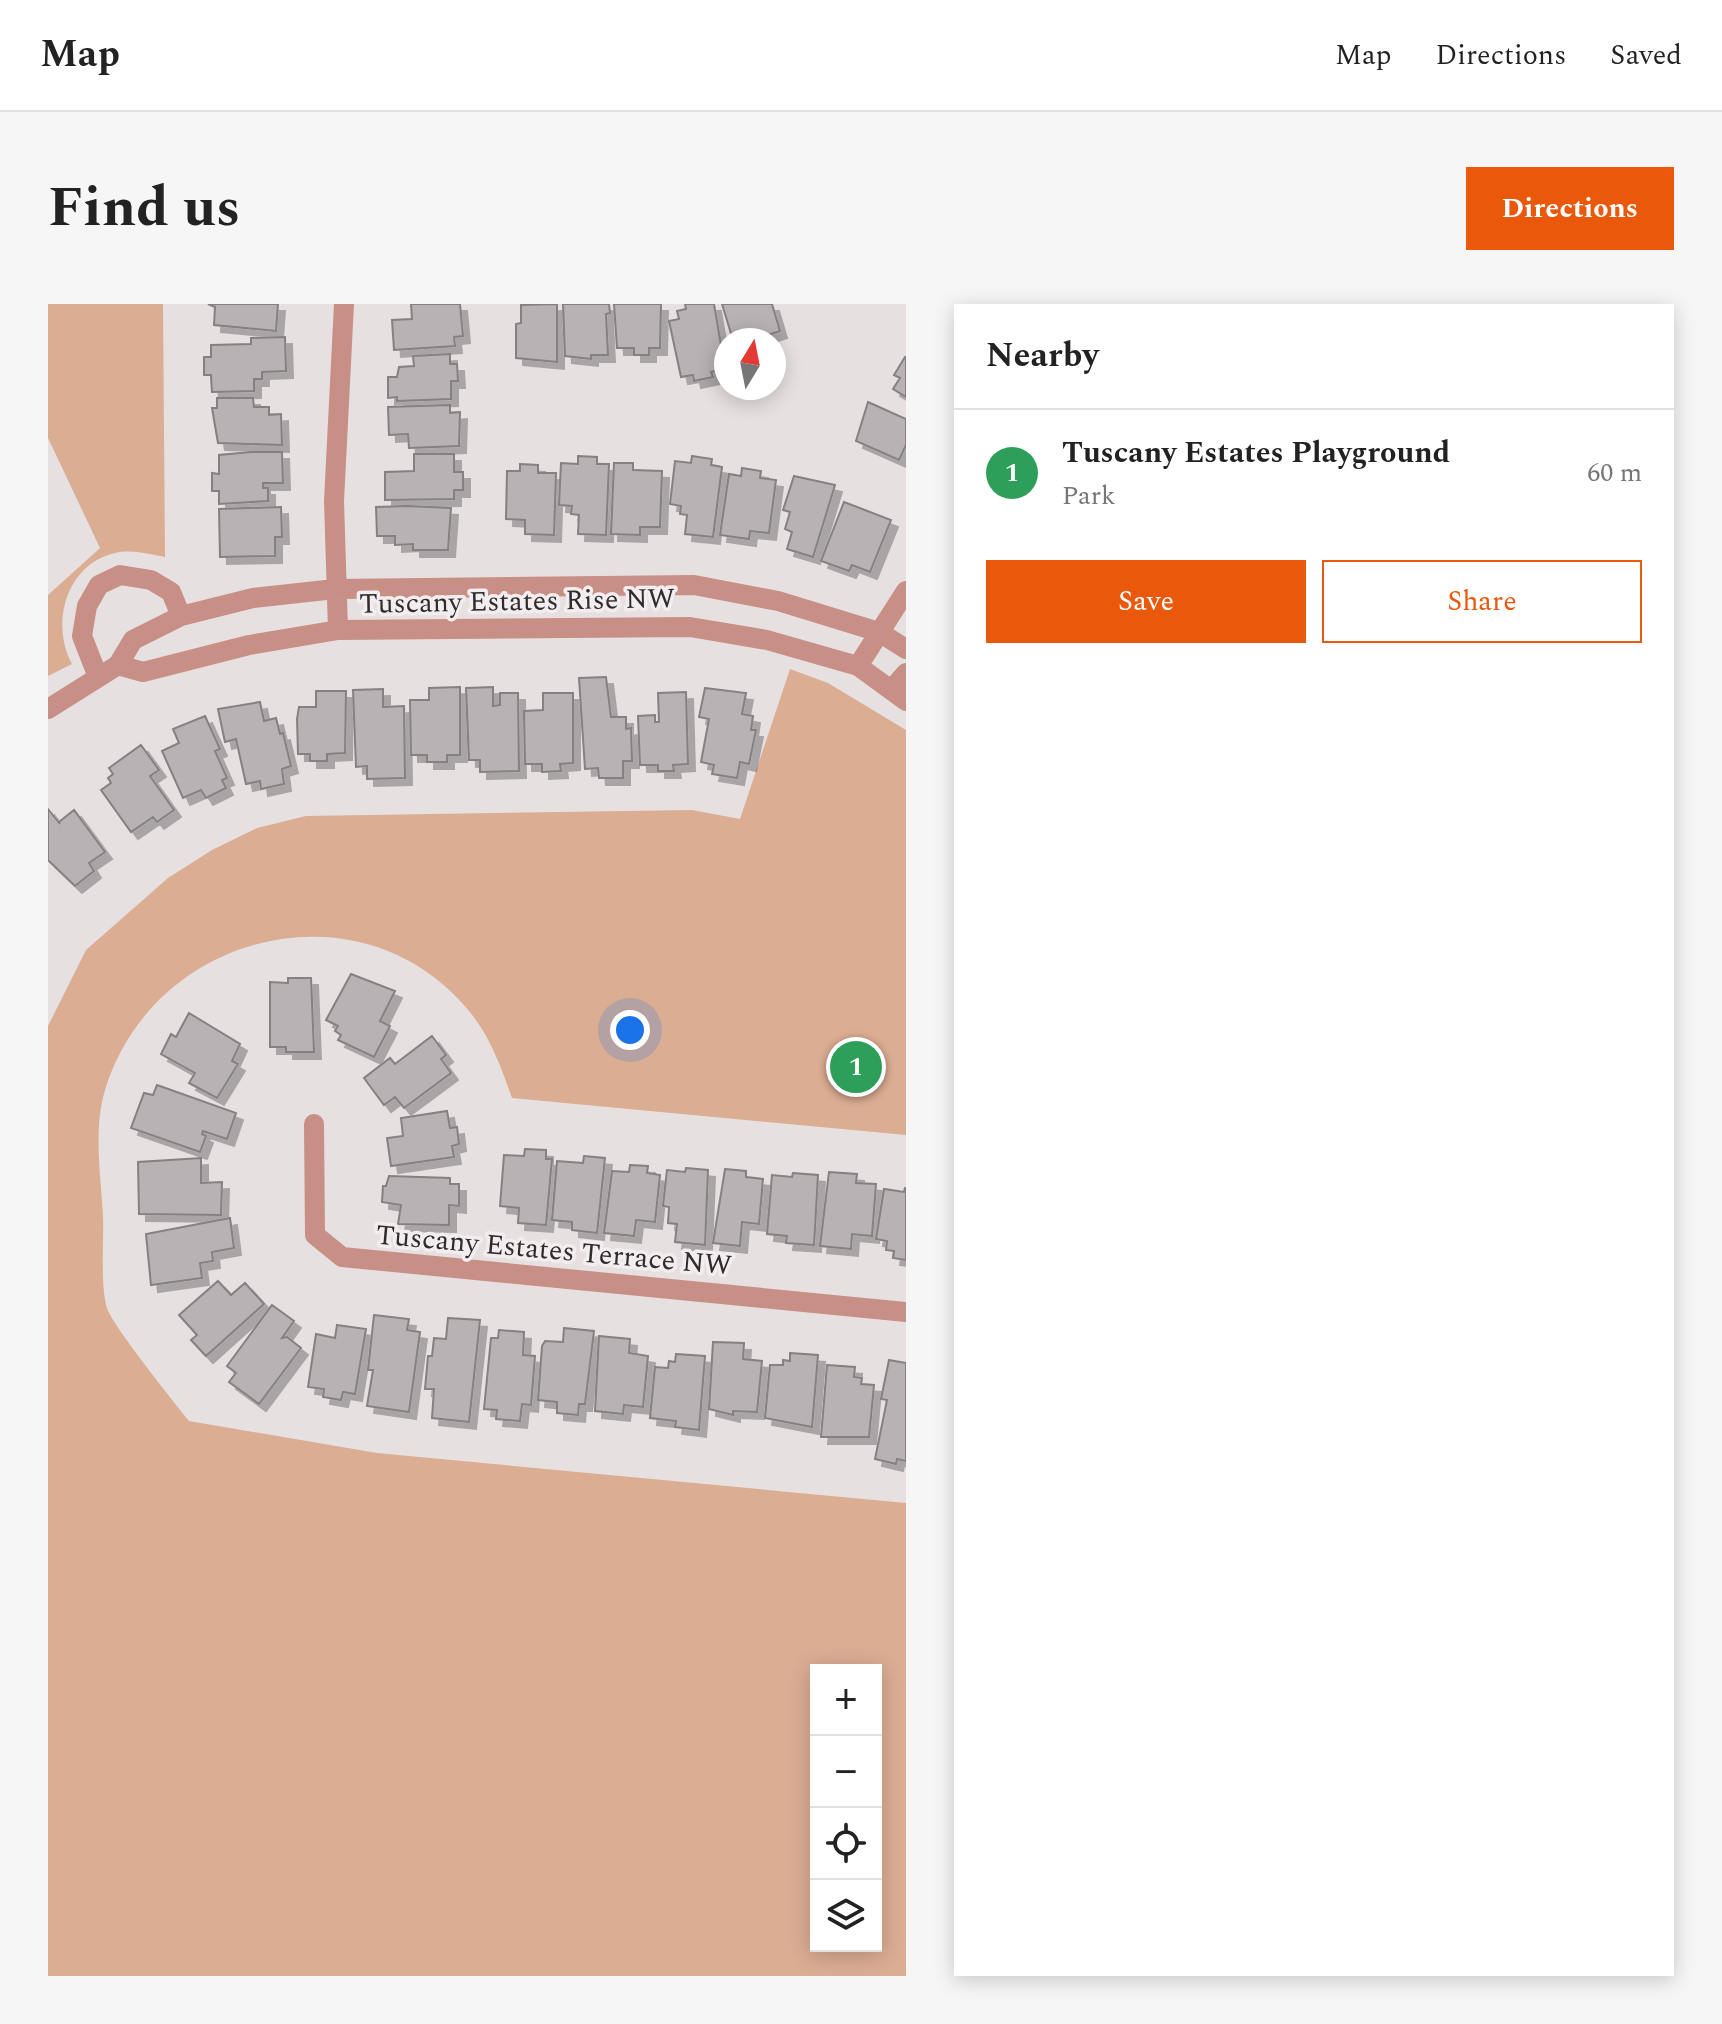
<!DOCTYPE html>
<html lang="en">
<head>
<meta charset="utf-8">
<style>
  body { margin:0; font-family:Spectral,serif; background:#f6f6f6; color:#222 }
  .controls { position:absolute; right:24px; bottom:24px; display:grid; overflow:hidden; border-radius:0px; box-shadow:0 4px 20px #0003 }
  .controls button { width:72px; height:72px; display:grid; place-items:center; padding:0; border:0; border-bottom:2px solid #e0e0e0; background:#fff; color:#222; font:40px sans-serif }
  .compass { position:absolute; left:666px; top:24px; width:72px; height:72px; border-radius:50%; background:#fff; box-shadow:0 4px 20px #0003; rotate:10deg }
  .you { position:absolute; left:582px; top:726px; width:28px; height:28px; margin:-20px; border:6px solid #fff; border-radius:50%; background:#1a73e8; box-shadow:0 0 0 12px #1a73e833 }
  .badge { display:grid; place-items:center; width:52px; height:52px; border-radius:50%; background:#ea580c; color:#fff; font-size:26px; font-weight:700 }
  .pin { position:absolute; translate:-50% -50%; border:4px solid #fff; box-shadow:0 2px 8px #0006 }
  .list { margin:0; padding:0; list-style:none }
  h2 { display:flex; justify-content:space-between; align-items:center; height:104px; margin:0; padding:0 32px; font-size:34px }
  h2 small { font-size:26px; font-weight:400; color:#767676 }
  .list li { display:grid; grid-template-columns:52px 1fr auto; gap:24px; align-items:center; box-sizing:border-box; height:128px; padding:0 32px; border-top:2px solid #e0e0e0 }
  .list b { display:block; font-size:30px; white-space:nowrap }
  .list p { margin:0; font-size:26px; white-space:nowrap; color:#767676 }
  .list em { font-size:26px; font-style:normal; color:#767676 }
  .actions { display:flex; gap:16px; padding:24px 32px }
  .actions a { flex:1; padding:18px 0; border:2px solid #ea580c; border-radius:0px; text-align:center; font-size:28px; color:#ea580c }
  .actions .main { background:#ea580c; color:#fff }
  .icon { flex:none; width:44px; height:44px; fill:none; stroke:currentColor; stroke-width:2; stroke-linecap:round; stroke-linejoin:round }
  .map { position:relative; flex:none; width:858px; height:1672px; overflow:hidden; border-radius:0px }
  header { display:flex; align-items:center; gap:48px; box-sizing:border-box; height:112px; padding:0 40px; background:#fff; border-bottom:2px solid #e0e0e0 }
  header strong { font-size:38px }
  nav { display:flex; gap:44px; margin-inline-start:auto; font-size:28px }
  .intro { display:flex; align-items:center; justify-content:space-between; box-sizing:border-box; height:192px; padding:0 48px }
  h1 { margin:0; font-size:56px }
  .button { padding:20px 36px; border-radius:0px; background:#ea580c; color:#fff; font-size:28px; font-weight:700 }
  main { display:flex; gap:48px; padding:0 48px }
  aside { flex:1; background:#fff; border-radius:0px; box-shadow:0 4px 20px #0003 }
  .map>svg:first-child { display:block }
</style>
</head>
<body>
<header>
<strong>Map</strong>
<nav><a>Map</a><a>Directions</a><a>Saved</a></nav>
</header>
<div class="intro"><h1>Find us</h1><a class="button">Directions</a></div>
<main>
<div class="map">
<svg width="858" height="1672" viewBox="0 0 858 1672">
  <defs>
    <filter id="shadow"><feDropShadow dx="7" dy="7" stdDeviation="0" flood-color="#0004"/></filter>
  </defs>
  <rect width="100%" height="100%" fill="#e7e0e1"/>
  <path fill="#dbad93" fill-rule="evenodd" d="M 0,0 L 115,0 L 117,253 C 100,250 84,245 67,249 C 18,260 2,320 24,360 L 0,372 L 0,291 L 52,244 L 0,134 Z
    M 742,365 L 780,379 L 858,426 L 858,831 L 464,794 C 453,763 442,732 421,707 C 314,576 105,628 57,786 C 45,826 53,872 55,913 C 56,939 52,980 59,1004 C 64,1021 126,1098 141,1117 L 329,1149 L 858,1199 L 858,1672 L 0,1672 L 0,722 L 38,646 L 120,574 L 164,546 L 209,524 L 258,512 L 644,506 L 692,515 ZM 828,1366 L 828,1642 L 768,1642 L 768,1366 Z"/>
  <path fill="#b8b2b5" stroke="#868083" stroke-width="2" filter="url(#shadow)" d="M 160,0 L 230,0 L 228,27 L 166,21 L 167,3 Z
    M 363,0 L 412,0 L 415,32 L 406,33 L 407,42 L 346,46 L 344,16 L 364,15 Z
    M 509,0 L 509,58 L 468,54 L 468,20 L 473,19 L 473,1 Z
    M 515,0 L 561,0 L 562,9 L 558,10 L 560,51 L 543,51 L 543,55 L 517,52 Z
    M 566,0 L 613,0 L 612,44 L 601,44 L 601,51 L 586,51 L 586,44 L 569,44 Z
    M 637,0 L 666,0 L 677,65 L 663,68 L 665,73 L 646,77 L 645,71 L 633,73 L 621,17 L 631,15 L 629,7 L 638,5 Z
    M 674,0 L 724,0 L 732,27 L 717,32 L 718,36 L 685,36 Z
    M 237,33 L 238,67 L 214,68 L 214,75 L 206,75 L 206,87 L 164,88 L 163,71 L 156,71 L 156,53 L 163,53 L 163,41 L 203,40 L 203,34 Z
    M 402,50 L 402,60 L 409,60 L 410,77 L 403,77 L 403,95 L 349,97 L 349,93 L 340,94 L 340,73 L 349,73 L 351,63 L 366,62 L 365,52 Z
    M 857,53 L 858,53 L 858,93 L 845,85 L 852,74 L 846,71 Z
    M 169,94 L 205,94 L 206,103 L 221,103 L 221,111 L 233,110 L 234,141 L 170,139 L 164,104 L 169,104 Z
    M 820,98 L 858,115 L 858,141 L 851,156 L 808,137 Z
    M 402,101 L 402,109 L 412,108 L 411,142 L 361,144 L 360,130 L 341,131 L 340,103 Z
    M 203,148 L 234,148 L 235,179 L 215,179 L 215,184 L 220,184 L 220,197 L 171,200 L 171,187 L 164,187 L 164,169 L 171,170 L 171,151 Z
    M 366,150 L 406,150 L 406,168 L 415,168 L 415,186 L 406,186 L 406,195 L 337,196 L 337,168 L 366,167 Z
    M 530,152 L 549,153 L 549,160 L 561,160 L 558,231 L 530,230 L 531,211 L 523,210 L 524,202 L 511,201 L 513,159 L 530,160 Z
    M 644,152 L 664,155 L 663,161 L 674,163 L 665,233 L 637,230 L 639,211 L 632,210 L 633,202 L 622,200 L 627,157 L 643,159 Z
    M 566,159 L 585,159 L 585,166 L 614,167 L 612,223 L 592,223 L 592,231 L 563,230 Z
    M 472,160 L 490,161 L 490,169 L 508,169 L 506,231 L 477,230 L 477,216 L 458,215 L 459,167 L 472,167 Z
    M 694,164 L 713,167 L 712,174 L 728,176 L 721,229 L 702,227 L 701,235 L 672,231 L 681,170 L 693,172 Z
    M 746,172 L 787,181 L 765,253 L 739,245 L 744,228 L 737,225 L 742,208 L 735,206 Z
    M 796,198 L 843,216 L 822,268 L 804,261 L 801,267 L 773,257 Z
    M 359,202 L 403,204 L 400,246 L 365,246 L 365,240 L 347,241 L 347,232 L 329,232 L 328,203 Z
    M 233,203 L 234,233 L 227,233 L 227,252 L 172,253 L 171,205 Z
    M 558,373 L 563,413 L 578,413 L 578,425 L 583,424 L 584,457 L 575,457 L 575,474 L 551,474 L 550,464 L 537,465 L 531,374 Z
    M 412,383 L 412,451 L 399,451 L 399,458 L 379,458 L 379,451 L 363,451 L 362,396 L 381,396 L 381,384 Z
    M 445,383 L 445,402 L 452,401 L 452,389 L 470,389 L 471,467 L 432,468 L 432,456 L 421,456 L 418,384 Z
    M 657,384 L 698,389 L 694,410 L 705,412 L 703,426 L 708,426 L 701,460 L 692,458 L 689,474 L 664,470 L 666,461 L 653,458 L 661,415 L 651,413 Z
    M 335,385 L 335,403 L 356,402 L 357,474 L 319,475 L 319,462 L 308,463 L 305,386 Z
    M 268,387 L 298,387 L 297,449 L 279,450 L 279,457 L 262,457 L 262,450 L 250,450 L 249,415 L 251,403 L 268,403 Z
    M 638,388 L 640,460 L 625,461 L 626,467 L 610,467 L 610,461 L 592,461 L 590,412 L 607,411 L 607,418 L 611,418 L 610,389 Z
    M 495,389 L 525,389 L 525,459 L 512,460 L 513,467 L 494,468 L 494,460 L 477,460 L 476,407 L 495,406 Z
    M 212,398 L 216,417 L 228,414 L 232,430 L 235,429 L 243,462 L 234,465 L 236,480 L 213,485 L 212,477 L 198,480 L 188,435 L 177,438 L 170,405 Z
    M 157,412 L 172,445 L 167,447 L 179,474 L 174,476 L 178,484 L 158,494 L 153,486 L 135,494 L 114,447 L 131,439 L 125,425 Z
    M 93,441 L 111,466 L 102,472 L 126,506 L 109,518 L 105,513 L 83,528 L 53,486 L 63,479 L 60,474 L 65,470 L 61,464 Z
    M 0,505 L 12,520 L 11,518 L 26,506 L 57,548 L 41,559 L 46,567 L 27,582 L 0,556 Z
    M 303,670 L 347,687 L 332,717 L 342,722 L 326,753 L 290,736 L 293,731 L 287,727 L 290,722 L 278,716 Z
    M 240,674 L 263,674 L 266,748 L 238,748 L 238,743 L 222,743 L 222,678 L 240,679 Z
    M 141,709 L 192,740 L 184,757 L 190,760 L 169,794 L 141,779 L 147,769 L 113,750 L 123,730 L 128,733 Z
    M 384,732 L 398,751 L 393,755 L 403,769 L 356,804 L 347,793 L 336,801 L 316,774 L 342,754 L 347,760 Z
    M 109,781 L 188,809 L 179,835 L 155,827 L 154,830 L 158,832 L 152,848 L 83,824 L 96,789 L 105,791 Z
    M 399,807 L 402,824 L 409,823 L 411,840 L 404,842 L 406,853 L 343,862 L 339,834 L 355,832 L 353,814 Z
    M 477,845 L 498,846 L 498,855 L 504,855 L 498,921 L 470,919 L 471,904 L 452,902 L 456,851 L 476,852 Z
    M 536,852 L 557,854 L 549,929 L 524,926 L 524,918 L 504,916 L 509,857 L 535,859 Z
    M 153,854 L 153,879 L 174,878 L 173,911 L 91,910 L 90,858 Z
    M 582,861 L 600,862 L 599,869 L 612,871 L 607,918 L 588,916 L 586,932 L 556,929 L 564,867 L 581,868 Z
    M 638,864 L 660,866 L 657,941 L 627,938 L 629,920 L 620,919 L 621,903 L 615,902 L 619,866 L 637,868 Z
    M 677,865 L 698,867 L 698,873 L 715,875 L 711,920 L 694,918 L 692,942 L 665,939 Z
    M 781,868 L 809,870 L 808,879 L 828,880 L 824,932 L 804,930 L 803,945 L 772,942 Z
    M 745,869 L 770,871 L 766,941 L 738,939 L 739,932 L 719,930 L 724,871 L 744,873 Z
    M 341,872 L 402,874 L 402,880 L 411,880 L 411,902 L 401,901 L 401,921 L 350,920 L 353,901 L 334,898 L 335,882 L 338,882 Z
    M 857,884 L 858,884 L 858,956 L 845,954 L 846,947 L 838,946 L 839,937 L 828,935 L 836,885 L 856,888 Z
    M 182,914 L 186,944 L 164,948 L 165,957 L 152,959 L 154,974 L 103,981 L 98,930 Z
    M 170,977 L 183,991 L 197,979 L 216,1000 L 158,1052 L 143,1036 L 149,1031 L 131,1011 Z
    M 224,1001 L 246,1017 L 234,1034 L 239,1033 L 253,1044 L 211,1100 L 181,1078 L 188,1069 L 179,1062 Z
    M 326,1011 L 361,1015 L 359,1026 L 372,1028 L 361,1108 L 319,1102 L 325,1066 L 320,1066 Z
    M 400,1014 L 432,1016 L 421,1118 L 384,1114 L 386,1085 L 377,1085 L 380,1052 L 384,1052 L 386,1034 L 398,1035 Z
    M 289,1021 L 318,1025 L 307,1090 L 295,1088 L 293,1096 L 275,1093 L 276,1085 L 260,1083 L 268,1030 L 287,1034 Z
    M 516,1024 L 546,1027 L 537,1100 L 531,1100 L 530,1111 L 509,1109 L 509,1098 L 490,1096 L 494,1042 L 497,1037 L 515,1038 Z
    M 451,1026 L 476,1028 L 475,1051 L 487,1052 L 483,1101 L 474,1100 L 472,1117 L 448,1115 L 449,1106 L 436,1105 L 443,1034 L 450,1034 Z
    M 551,1032 L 582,1035 L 581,1049 L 600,1052 L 595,1103 L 576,1101 L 575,1110 L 547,1107 Z
    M 665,1038 L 696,1039 L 695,1055 L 714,1057 L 709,1108 L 685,1107 L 685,1111 L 661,1105 Z
    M 742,1049 L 770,1051 L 764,1123 L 717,1114 L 722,1061 L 735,1061 L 735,1056 L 742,1057 Z
    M 628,1050 L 657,1052 L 651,1126 L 627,1123 L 628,1117 L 602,1114 L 607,1063 L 620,1064 L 621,1057 L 627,1058 Z
    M 841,1056 L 858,1059 L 858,1157 L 849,1155 L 848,1160 L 827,1155 L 839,1096 L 833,1095 Z
    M 779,1061 L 807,1063 L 806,1073 L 814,1074 L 813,1080 L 826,1081 L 821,1133 L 773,1133 Z"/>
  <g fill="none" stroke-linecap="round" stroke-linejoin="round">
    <path stroke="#c78f86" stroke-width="20" d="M 290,326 L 286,197 L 296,0
      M 70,361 L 95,368 L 201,341 L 290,326 L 642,323 L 719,336 L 810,362 L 858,397
      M 810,362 L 858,287
      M 50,373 L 34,332 L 39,302 L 51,281 L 72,271 L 103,276 L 123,288 L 133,312
      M 844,385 L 858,369
      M 0,405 L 70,361 L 85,336 L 133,312 L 205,294 L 287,285 L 646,281 L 730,297 L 831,328 L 858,345
      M 266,820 L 267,931 L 294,953 L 858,1008"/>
  </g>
  <g text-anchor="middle" stroke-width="7" stroke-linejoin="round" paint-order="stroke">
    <g font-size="28" fill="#2f2c2d" stroke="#f4edef">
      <text transform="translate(469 296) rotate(-1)" y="10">Tuscany Estates Rise NW</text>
      <text transform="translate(506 945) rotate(5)" y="10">Tuscany Estates Terrace NW</text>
    </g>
  </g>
</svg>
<div class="controls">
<button>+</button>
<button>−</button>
<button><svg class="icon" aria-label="locate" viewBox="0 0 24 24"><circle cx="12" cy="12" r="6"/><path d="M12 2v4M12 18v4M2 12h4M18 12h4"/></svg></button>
<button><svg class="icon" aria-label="layers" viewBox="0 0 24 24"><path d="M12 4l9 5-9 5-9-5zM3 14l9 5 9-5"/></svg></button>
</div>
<svg class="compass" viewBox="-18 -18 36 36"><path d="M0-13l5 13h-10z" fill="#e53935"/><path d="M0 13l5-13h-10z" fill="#767676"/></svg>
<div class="you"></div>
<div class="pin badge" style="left:808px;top:763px;background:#2e9e5b">1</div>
</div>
<aside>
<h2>Nearby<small></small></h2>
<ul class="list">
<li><span class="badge" style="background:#2e9e5b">1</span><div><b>Tuscany Estates Playground</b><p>Park</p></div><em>60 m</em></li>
</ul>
<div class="actions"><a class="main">Save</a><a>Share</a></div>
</aside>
</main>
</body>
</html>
